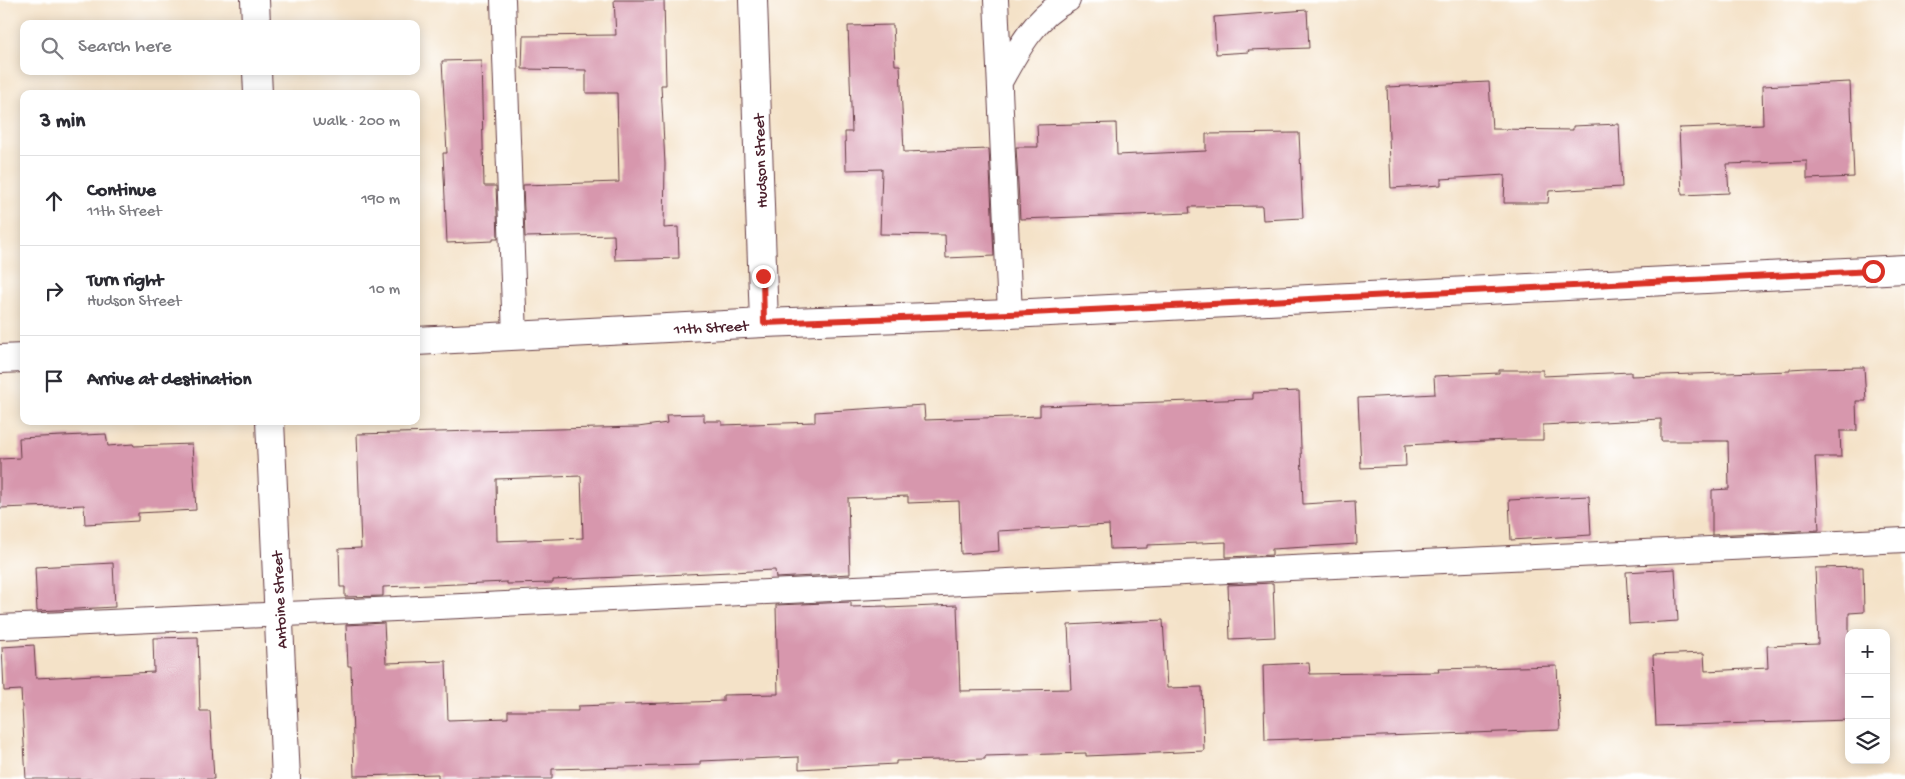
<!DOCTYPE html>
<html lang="en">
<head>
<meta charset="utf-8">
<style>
  body { margin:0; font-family:"Gochi Hand",sans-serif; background:#f2f2f3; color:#2b2b33 }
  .controls { position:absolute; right:15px; bottom:15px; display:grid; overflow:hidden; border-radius:10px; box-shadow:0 2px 12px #0003 }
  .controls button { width:45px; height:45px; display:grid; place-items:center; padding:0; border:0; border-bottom:1px solid #e1e1e2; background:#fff; color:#2b2b33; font:25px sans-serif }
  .stop { position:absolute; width:15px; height:15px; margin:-11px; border:4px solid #d93025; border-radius:50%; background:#fff }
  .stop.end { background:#d93025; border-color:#fff; box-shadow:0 1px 5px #0008 }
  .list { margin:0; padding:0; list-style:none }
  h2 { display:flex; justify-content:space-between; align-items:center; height:65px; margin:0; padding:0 20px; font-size:21px }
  h2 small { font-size:16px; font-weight:400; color:#7c7c81 }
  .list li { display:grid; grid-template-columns:32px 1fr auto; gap:15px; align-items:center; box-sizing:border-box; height:90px; padding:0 20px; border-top:1px solid #e1e1e2 }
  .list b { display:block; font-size:19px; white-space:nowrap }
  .list p { margin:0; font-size:16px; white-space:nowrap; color:#7c7c81 }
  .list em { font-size:16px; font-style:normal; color:#7c7c81 }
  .icon { flex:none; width:28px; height:28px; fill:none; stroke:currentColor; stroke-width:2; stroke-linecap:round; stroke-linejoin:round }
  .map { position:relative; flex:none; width:1905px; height:779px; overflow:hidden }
  .search { position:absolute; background:#fff; box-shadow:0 2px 12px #0003; left:20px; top:20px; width:400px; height:55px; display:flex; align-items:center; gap:12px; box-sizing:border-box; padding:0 18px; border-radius:10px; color:#7c7c81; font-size:19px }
  .panel { position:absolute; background:#fff; box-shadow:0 2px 12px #0003; left:20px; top:90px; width:400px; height:335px; border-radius:10px }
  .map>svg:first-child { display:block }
</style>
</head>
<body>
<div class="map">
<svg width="1905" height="779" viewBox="0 0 1905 779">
  <rect width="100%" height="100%" fill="#fff"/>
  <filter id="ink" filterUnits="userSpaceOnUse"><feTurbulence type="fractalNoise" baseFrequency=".02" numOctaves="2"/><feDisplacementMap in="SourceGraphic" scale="10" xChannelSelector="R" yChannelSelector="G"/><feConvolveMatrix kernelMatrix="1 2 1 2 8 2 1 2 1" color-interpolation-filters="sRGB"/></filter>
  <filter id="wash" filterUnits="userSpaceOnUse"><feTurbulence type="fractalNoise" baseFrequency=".0096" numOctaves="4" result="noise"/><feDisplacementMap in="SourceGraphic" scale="20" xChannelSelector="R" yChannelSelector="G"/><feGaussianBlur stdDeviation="1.12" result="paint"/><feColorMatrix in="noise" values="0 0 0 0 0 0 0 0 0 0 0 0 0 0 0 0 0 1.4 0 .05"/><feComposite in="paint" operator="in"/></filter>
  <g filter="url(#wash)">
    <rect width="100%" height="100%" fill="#f4e2c8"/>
    <g id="blocks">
      <path fill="#d797ad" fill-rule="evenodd" d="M 614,0 L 664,0 L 666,85 L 661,85 L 665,164 L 664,228 L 678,227 L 679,258 L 615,260 L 614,235 L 525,237 L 523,185 L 619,182 L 617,93 L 586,93 L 586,70 L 522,69 L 523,36 L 616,35 Z
        M 1307,10 L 1309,48 L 1248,50 L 1249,52 L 1216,54 L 1214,17 Z
        M 893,25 L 895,65 L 900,65 L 904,152 L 989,149 L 994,256 L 946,258 L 945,235 L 880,234 L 882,169 L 846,170 L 845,132 L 852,132 L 848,26 Z
        M 481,60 L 484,186 L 496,186 L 498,238 L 493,238 L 493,241 L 447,243 L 443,153 L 447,153 L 442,61 Z
        M 1489,82 L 1492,129 L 1573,130 L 1573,126 L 1619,124 L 1622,187 L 1549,191 L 1548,203 L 1504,203 L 1505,175 L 1441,179 L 1441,185 L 1391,188 L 1387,87 Z
        M 1850,82 L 1854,177 L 1807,179 L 1807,161 L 1727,164 L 1729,193 L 1682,195 L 1679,128 L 1763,125 L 1762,86 Z
        M 1116,123 L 1117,155 L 1206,151 L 1206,134 L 1299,133 L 1303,218 L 1263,220 L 1262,206 L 1189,207 L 1190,213 L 1020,219 L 1016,147 L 1038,147 L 1037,125 Z
        M 1864,367 L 1866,401 L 1856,401 L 1857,431 L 1840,431 L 1841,457 L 1815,457 L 1819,530 L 1712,535 L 1712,490 L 1729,489 L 1728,441 L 1661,441 L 1661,419 L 1543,425 L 1543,440 L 1507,440 L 1405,445 L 1406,466 L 1361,468 L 1358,398 L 1435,394 L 1434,376 L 1499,373 L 1499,370 L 1543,370 L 1543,376 L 1631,372 L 1631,376 L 1790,371 L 1790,369 L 1807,368 Z
        M 1299,391 L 1303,504 L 1355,501 L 1357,544 L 1272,549 L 1272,555 L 1226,557 L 1226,542 L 1147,545 L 1147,548 L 1110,549 L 1109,525 L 998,531 L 999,551 L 961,554 L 959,501 L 908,503 L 908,496 L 848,498 L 850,574 L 776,578 L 775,570 L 553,580 L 553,583 L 507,584 L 507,582 L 383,587 L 383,596 L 345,597 L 345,587 L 340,587 L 339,549 L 361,548 L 357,434 L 638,427 L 667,423 L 666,415 L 704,414 L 704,421 L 722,421 L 722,425 L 815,422 L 815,412 L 924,405 L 925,420 L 1040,416 L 1040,406 L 1253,399 L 1253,393 ZM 581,476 L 583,538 L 497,541 L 496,479 Z
        M 106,434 L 108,446 L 133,444 L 134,446 L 192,444 L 196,510 L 138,513 L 138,521 L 85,524 L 84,505 L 0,508 L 0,459 L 20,458 L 19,438 Z
        M 1589,496 L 1591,535 L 1511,540 L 1509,500 Z
        M 113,563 L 115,607 L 37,611 L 35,567 Z
        M 1863,567 L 1864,612 L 1849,613 L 1849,720 L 1656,726 L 1653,655 L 1704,653 L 1705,671 L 1768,668 L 1767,646 L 1818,644 L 1815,568 Z
        M 1675,569 L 1678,621 L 1629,624 L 1626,572 Z
        M 1273,583 L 1275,637 L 1230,639 L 1228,585 Z
        M 851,602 L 851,607 L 887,606 L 887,608 L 957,605 L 960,691 L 1071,689 L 1068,625 L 1163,620 L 1167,688 L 1202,687 L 1204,751 L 1086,756 L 1086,753 L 985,756 L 985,759 L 896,761 L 896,764 L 799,769 L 799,757 L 700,761 L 700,765 L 552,769 L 552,779 L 438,779 L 438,774 L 354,776 L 351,666 L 348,666 L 346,625 L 384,623 L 386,663 L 446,661 L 448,720 L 508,718 L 508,711 L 578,711 L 578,706 L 723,701 L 723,695 L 778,694 L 776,605 Z
        M 198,637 L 200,711 L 210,711 L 214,779 L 26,779 L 21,690 L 4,691 L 2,647 L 34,645 L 36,678 L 154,672 L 153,638 Z
        M 1309,663 L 1310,674 L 1439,672 L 1438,669 L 1557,666 L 1560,730 L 1265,740 L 1263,665 Z"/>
    </g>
  </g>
  <g filter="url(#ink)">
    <use href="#blocks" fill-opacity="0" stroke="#643c43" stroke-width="1"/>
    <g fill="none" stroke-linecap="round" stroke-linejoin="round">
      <g stroke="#643c43" stroke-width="26">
        <path id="lane" d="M 503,0 L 515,337
          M 996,0 L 1010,314
          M 1000,82 C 1017,51 1035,16 1068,0
          M 0,627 L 1905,540"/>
      </g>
      <g stroke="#643c43" stroke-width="30">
        <path id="street" d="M 255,0 L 256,24
          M 753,0 L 764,323
          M 257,71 L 258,94
          M 416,341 L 764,323 L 1010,314 L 1905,269
          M 0,359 L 24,358
          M 270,421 L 286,779"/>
      </g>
      <use href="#lane" stroke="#fff" stroke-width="24"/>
      <use href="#street" stroke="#fff" stroke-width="28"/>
    </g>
  </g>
  <g fill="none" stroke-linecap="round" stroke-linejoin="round" filter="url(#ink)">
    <path stroke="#d93025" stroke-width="6" d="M 763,276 L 764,323 L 1010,314 L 1873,271"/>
  </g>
  <g text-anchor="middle" stroke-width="5" stroke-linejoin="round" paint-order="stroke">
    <g font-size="16" fill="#4a1f2b" stroke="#fff">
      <text transform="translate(759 161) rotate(-92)" y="6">Hudson Street</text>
      <text transform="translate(711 326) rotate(-3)" y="6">11th Street</text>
      <text transform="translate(278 600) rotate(-93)" y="6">Antoine Street</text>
    </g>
  </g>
</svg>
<div class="controls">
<button>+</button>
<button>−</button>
<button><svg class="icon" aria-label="layers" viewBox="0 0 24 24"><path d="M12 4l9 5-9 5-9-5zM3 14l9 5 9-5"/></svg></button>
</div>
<div class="stop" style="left:1873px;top:271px"></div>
<div class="stop end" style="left:763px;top:276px"></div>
<div class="search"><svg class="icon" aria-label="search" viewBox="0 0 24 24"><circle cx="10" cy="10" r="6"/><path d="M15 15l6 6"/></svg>Search here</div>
<section class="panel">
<h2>3 min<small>Walk · 200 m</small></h2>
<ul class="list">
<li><svg class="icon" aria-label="ahead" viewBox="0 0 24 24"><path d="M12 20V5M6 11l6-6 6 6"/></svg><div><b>Continue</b><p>11th Street</p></div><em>190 m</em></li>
<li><svg class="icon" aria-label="right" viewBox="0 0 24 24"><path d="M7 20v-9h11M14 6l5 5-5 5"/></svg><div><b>Turn right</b><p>Hudson Street</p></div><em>10 m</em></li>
<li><svg class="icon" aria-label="arrive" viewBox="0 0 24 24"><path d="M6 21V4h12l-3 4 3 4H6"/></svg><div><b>Arrive at destination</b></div></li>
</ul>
</section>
</div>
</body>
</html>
